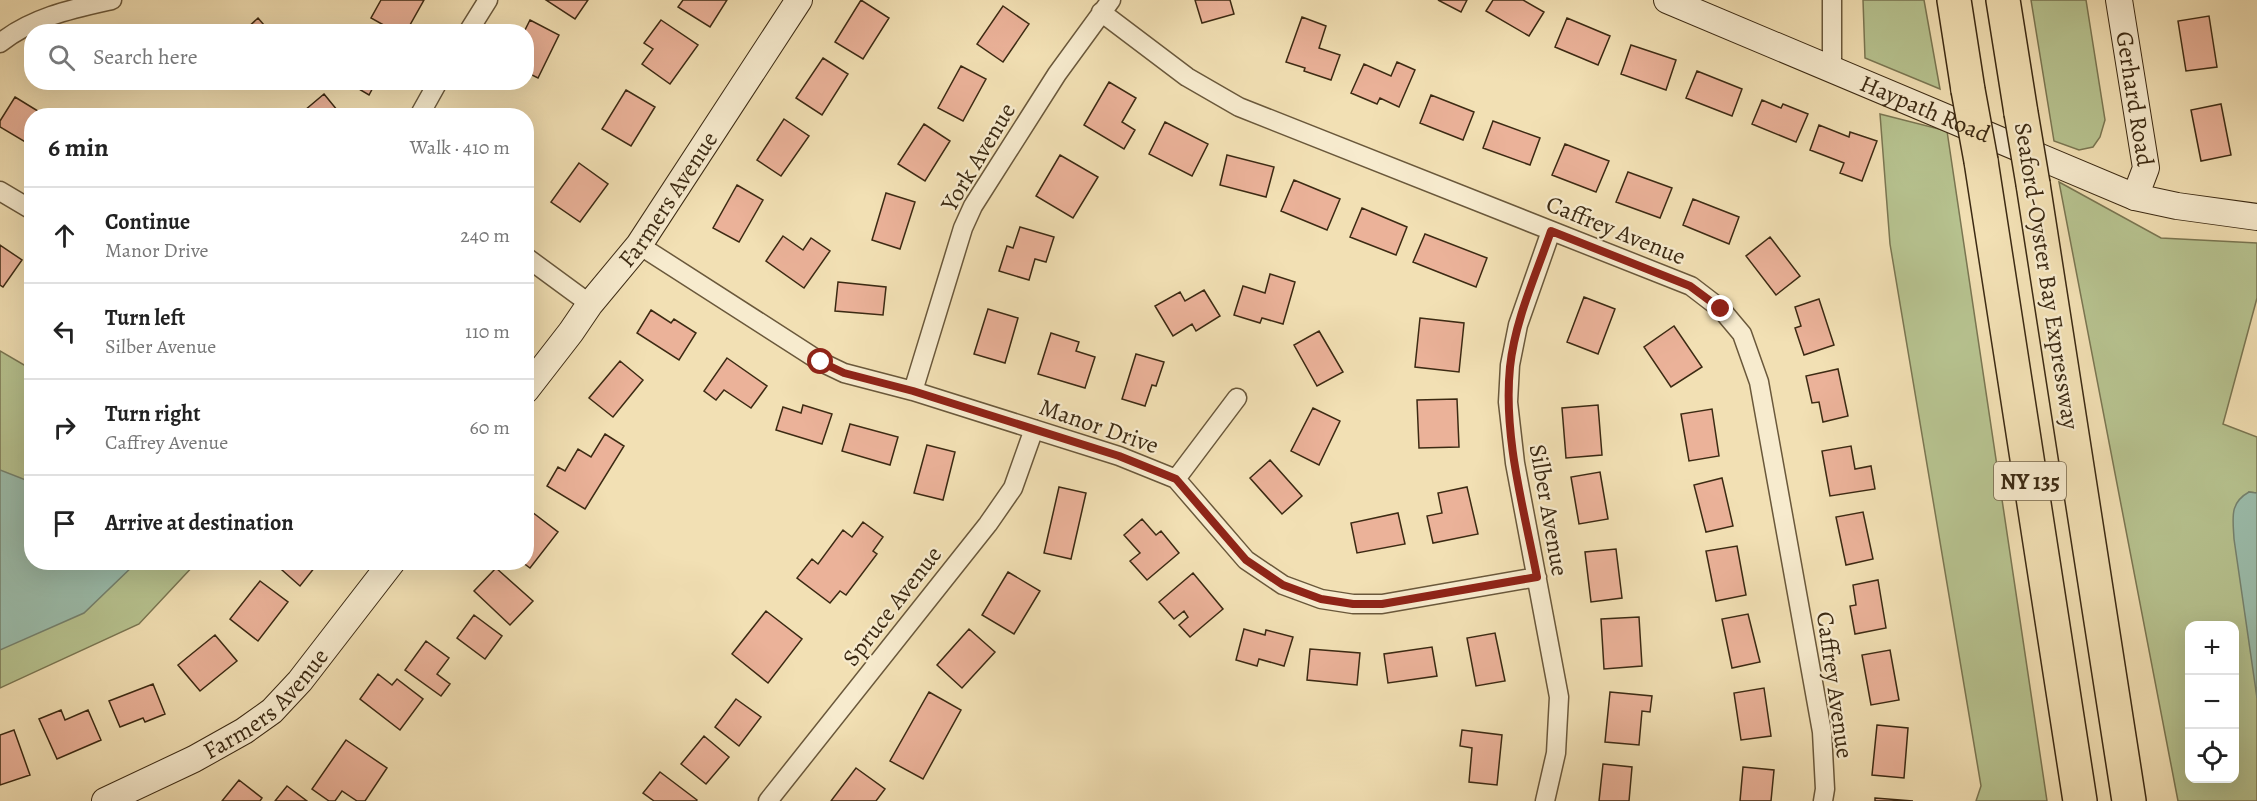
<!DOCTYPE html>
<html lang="en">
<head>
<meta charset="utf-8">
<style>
  body { margin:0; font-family:Alegreya,serif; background:#f2f2f2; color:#222 }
  .controls { position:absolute; right:18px; bottom:18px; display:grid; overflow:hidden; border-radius:12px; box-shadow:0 6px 24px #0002 }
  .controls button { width:54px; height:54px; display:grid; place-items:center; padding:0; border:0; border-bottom:2px solid #e0e0e0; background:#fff; color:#222; font:30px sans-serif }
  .stop { position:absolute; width:18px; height:18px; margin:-14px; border:4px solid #8f2418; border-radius:50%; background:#fff }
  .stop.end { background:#8f2418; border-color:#fff; box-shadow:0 2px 6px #0008 }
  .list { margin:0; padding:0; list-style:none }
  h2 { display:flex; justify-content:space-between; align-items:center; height:78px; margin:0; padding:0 24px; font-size:26px }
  h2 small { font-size:20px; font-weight:400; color:#767676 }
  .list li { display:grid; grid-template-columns:39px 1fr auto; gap:18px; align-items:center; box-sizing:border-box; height:96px; padding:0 24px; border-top:2px solid #e0e0e0 }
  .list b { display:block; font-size:22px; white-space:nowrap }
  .list p { margin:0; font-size:20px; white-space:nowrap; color:#767676 }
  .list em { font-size:20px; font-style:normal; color:#767676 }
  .icon { flex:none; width:33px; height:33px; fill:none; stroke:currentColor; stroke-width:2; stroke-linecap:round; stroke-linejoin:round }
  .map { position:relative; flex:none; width:2257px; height:801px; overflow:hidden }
  .search { position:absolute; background:#fff; box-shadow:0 6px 24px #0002; left:24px; top:24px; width:510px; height:66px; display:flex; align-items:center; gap:15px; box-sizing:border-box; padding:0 21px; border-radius:24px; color:#767676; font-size:22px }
  .panel { position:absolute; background:#fff; box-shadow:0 6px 24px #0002; left:24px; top:108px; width:510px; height:462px; border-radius:24px }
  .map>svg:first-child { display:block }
</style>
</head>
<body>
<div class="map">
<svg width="2257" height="801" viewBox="0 0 2257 801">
  <rect width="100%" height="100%" fill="#f2e0b4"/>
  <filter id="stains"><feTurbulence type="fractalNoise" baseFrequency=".00333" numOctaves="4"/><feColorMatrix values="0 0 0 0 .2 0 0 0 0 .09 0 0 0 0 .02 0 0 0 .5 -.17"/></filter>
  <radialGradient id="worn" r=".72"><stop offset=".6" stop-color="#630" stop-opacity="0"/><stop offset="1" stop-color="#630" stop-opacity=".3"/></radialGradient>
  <path fill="#b7c390" stroke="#7a7652" stroke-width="1.5" fill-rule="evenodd" d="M 1863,0 L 1924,0 L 1940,89 L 1865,58 Z
    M 2031,0 L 2086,0 L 2105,120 L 2100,137 L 2093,147 L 2079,150 L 2054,141 Z
    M 1880,114 L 1947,131 L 2047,801 L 1976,801 L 1981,786 L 1890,244 Z
    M 2059,182 L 2161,238 L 2257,243 L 2257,298 L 2223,424 L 2257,437 L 2257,493 L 2249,492 L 2257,698 L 2257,801 L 2178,801 ZM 2190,626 L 2234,626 L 2234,778 L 2190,778 Z
    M 0,351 L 31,369 L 32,562 L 196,563 L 139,624 L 0,688 Z"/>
  <path fill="#9bbdac" stroke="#75826f" stroke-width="1.5" d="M 0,470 L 31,482 L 32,562 L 136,563 L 84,613 L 0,650 Z
    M 2249,492 L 2257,493 L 2257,698 L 2234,539 C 2233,518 2229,503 2249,492 Z"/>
  <path fill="#ebb299" stroke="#3c2a13" stroke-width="1.5" d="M 381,0 L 424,0 L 406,32 L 396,32 L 371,18 Z
    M 546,0 L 588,0 L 575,19 Z
    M 683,0 L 727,0 L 710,27 L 678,7 Z
    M 861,0 L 889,18 L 863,59 L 835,42 Z
    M 1195,0 L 1230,0 L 1234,14 L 1202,23 Z
    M 1438,0 L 1467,0 L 1461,12 Z
    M 1493,0 L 1523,0 L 1544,12 L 1529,36 L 1486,11 Z
    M 1003,6 L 1029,24 L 1003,62 L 977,44 Z
    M 2209,16 L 2217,67 L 2186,71 L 2178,21 Z
    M 1302,17 L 1326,26 L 1319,48 L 1340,55 L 1331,80 L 1304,71 L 1305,68 L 1286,62 Z
    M 258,18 L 270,32 L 243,32 Z
    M 1567,18 L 1610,36 L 1598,65 L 1555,47 Z
    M 530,20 L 559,35 L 538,78 L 526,72 L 526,32 L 524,32 Z
    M 661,20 L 698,45 L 670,84 L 642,64 L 653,49 L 644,43 Z
    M 1631,45 L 1676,60 L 1666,90 L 1621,74 Z
    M 823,58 L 848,74 L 822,115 L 796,98 Z
    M 1397,62 L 1415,70 L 1399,107 L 1380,98 L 1377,104 L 1351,93 L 1364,64 L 1391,76 Z
    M 961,66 L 986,79 L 963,121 L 938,108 Z
    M 1697,71 L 1742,89 L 1732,116 L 1686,98 Z
    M 66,82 L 124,82 L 124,84 L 66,88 Z
    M 142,82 L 191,82 L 191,84 L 142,84 Z
    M 347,82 L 376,82 L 369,95 Z
    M 1109,82 L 1136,98 L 1122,122 L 1135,130 L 1124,149 L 1084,125 Z
    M 626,90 L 655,107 L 631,146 L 602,129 Z
    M 324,94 L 342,116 L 298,116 Z
    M 1431,95 L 1474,112 L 1463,140 L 1420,123 Z
    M 15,97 L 46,116 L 32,116 L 32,146 L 0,127 L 0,121 Z
    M 1762,100 L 1781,108 L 1783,104 L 1808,114 L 1796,142 L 1752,124 Z
    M 2221,104 L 2231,155 L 2201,161 L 2191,110 Z
    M 784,119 L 809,136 L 781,176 L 757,160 Z
    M 1493,121 L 1540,138 L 1530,165 L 1483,148 Z
    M 1165,122 L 1208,144 L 1192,176 L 1149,154 Z
    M 924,124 L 950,141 L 925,181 L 898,164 Z
    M 1819,125 L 1849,137 L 1850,132 L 1877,141 L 1862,181 L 1840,173 L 1844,163 L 1810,150 Z
    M 1565,144 L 1609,161 L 1596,192 L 1552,175 Z
    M 1060,155 L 1098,177 L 1073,218 L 1036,196 Z
    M 1227,155 L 1274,167 L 1266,197 L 1220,185 Z
    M 579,163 L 608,184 L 580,222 L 551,202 Z
    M 1628,172 L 1672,188 L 1660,218 L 1616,202 Z
    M 1294,180 L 1340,199 L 1327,230 L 1281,211 Z
    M 737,185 L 763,200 L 739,242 L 713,228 Z
    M 886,193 L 915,202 L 900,249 L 872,240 Z
    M 1693,199 L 1739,217 L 1729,244 L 1683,225 Z
    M 1362,208 L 1407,227 L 1396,255 L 1350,237 Z
    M 1020,227 L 1054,237 L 1046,262 L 1035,259 L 1029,280 L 999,271 L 1007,246 L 1013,248 Z
    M 1425,234 L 1487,258 L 1476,287 L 1413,262 Z
    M 783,236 L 803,250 L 811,238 L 830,251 L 804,288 L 766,261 Z
    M 1770,237 L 1800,276 L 1776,295 L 1746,256 Z
    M 0,245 L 22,260 L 3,287 L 0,285 Z
    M 1270,274 L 1295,282 L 1283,324 L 1262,318 L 1260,323 L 1234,315 L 1243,286 L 1265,293 Z
    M 838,282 L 886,287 L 883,315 L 835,311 Z
    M 32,286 L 32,302 L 25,298 Z
    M 1204,290 L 1220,316 L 1196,331 L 1192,324 L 1173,336 L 1155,306 L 1180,292 L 1185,301 Z
    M 1584,297 L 1615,309 L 1598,354 L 1567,342 Z
    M 1819,299 L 1834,345 L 1804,355 L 1795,328 L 1801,326 L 1795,307 Z
    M 988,309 L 1018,318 L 1005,363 L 974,354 Z
    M 651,310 L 671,323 L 674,319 L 696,333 L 679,360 L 637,333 Z
    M 1420,318 L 1464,323 L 1459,372 L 1415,367 Z
    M 1674,326 L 1702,367 L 1671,387 L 1644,347 Z
    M 1319,331 L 1343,372 L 1317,386 L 1294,345 Z
    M 1051,333 L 1079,342 L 1076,351 L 1095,357 L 1085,388 L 1038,374 Z
    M 1136,354 L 1164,362 L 1156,386 L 1152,385 L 1145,406 L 1122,399 Z
    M 727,358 L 767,386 L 751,408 L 724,390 L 716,400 L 704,391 Z
    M 620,361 L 643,380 L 613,417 L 589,398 Z
    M 1838,369 L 1848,416 L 1823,422 L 1819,402 L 1812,403 L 1806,376 Z
    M 1457,399 L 1459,447 L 1419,448 L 1417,400 Z
    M 803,405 L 832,414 L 822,444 L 776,430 L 783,407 L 801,413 Z
    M 1598,405 L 1602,455 L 1566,458 L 1562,408 Z
    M 1313,408 L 1340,421 L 1319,465 L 1291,451 Z
    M 1712,409 L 1719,456 L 1689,461 L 1681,414 Z
    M 850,424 L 898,437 L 890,465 L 842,451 Z
    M 605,434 L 624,446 L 585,509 L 547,486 L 558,467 L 565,471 L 578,449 L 591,457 Z
    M 927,445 L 955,452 L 943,500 L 914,493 Z
    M 1851,446 L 1855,469 L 1871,466 L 1875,489 L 1830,496 L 1822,451 Z
    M 1270,460 L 1302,496 L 1282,514 L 1250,478 Z
    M 1600,472 L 1608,519 L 1579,524 L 1571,477 Z
    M 1722,478 L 1733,526 L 1706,532 L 1694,485 Z
    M 1059,487 L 1086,493 L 1071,559 L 1044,553 Z
    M 1467,487 L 1478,534 L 1433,543 L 1427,516 L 1442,513 L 1438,493 Z
    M 532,512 L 558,532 L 530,568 L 522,562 L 526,562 L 526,518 Z
    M 1863,512 L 1873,559 L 1846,565 L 1836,517 Z
    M 1398,513 L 1405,544 L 1357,553 L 1351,523 Z
    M 1142,519 L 1156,535 L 1161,531 L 1179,553 L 1147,580 L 1130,561 L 1140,553 L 1124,535 Z
    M 863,522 L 883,537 L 873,551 L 877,554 L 846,595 L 840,591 L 830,603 L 797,578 L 812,559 L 818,564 L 843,530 L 852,537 Z
    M 1737,546 L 1746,595 L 1716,601 L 1706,551 Z
    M 1616,549 L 1622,598 L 1591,602 L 1585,552 Z
    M 273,562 L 319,562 L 300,586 Z
    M 496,568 L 533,601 L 510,625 L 474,591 Z
    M 1008,572 L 1040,591 L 1014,634 L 982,615 Z
    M 1193,573 L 1223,609 L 1190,637 L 1179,625 L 1188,617 L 1184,611 L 1174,619 L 1159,602 Z
    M 1878,580 L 1886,628 L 1855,634 L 1850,606 L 1856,605 L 1853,585 Z
    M 260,581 L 288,602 L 258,641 L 230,619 Z
    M 766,611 L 802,639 L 768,683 L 732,654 Z
    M 1748,614 L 1760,662 L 1732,668 L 1722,619 Z
    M 474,615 L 502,636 L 485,659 L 457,638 Z
    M 1639,617 L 1642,666 L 1604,669 L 1601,619 Z
    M 969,629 L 995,652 L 962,688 L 937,665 Z
    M 1244,629 L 1265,635 L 1266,630 L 1293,637 L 1284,666 L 1259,659 L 1257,666 L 1236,660 Z
    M 1495,633 L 1505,681 L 1476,686 L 1467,638 Z
    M 215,635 L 237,661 L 200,691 L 178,665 Z
    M 426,641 L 449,658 L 437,674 L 450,684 L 441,696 L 405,670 Z
    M 1432,647 L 1437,676 L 1388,683 L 1384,654 Z
    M 1310,649 L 1360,653 L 1357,685 L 1307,680 Z
    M 1890,650 L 1899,700 L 1871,705 L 1862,655 Z
    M 378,674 L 392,685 L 397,679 L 423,699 L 400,730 L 360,699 Z
    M 153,684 L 165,714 L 145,722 L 143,718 L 120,727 L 109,701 Z
    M 1764,688 L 1771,736 L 1741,740 L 1734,693 Z
    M 929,692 L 961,710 L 923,779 L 890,761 Z
    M 1610,692 L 1652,696 L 1650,712 L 1642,711 L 1639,745 L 1605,742 Z
    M 736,699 L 761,717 L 739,746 L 715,727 Z
    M 61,710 L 65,720 L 88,710 L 101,740 L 57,759 L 39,719 Z
    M 1877,725 L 1908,728 L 1904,778 L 1872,775 Z
    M 14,730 L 30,775 L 0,785 L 0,735 Z
    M 1462,730 L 1502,735 L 1497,785 L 1469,782 L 1472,748 L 1460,746 Z
    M 704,736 L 729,757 L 706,784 L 681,764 Z
    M 346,740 L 387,768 L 365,801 L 357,801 L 342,791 L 335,801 L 329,801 L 312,789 Z
    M 1603,764 L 1632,767 L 1629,801 L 1599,801 Z
    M 1743,767 L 1774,770 L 1771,801 L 1740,801 Z
    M 856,768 L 885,789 L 876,801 L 831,801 Z
    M 660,772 L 697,800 L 696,801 L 654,801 L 643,793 Z
    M 239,780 L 262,798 L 260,801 L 222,801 Z
    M 287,786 L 307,801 L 275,801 Z
    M 1875,798 L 1913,801 L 1875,801 Z"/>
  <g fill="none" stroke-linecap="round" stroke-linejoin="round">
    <g stroke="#6a583b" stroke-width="21">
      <path id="street" d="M 1101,12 L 1187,77 L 1239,107 L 1691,286 L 1721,309 L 1742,334 L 1759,382 L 1822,732 L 1825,789 L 1823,801
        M 468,32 L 488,0
        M 0,43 C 33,17 72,9 112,0
        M 1832,71 L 1832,0
        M 419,116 L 438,82
        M 0,191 L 32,210
        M 639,245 L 821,362 L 844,373 L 913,391 L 1119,456 L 1176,479 L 1246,560 L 1283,585 L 1321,599 L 1353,604 L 1382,604 L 1537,577
        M 526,257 L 590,304
        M 913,391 L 963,228 L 973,206 L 1057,74 L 1111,0
        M 1176,479 L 1237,398
        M 768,801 L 988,524 L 1013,488 L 1034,429
        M 1545,801 L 1556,753 L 1559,697 L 1515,463 L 1508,402 L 1510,365 L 1518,325 L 1551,231"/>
    </g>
    <g stroke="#3c2a13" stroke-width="28">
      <g id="secondary">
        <path id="s1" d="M 1667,0 L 2135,197 L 2177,206 L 2257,217"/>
        <path id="s2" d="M 2119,0 L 2146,168 L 2135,197"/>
        <path id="s3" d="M 526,390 L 571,332 L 590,304 L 639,245 L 799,0"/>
        <path id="s4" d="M 105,801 L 194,759 L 244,731 L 272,711 L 300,681 L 392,562"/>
      </g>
    </g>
    <g stroke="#3c2a13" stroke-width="36">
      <path id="highway" d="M 1954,0 L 1968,90
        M 2003,0 L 2021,113
        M 1981,161 L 2080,801
        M 2033,184 L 2129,801"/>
    </g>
    <use href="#street" stroke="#f7ebce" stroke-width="18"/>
    <use href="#secondary" stroke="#f7ebce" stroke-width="26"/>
    <use href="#highway" stroke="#f2e0b4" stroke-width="33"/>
    <g stroke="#3c2a13" stroke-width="36" stroke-linecap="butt">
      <path id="highway-bridge" d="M 1968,90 L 1981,161
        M 2021,113 L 2033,184"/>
    </g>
    <use href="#highway-bridge" stroke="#f2e0b4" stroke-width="33"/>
  </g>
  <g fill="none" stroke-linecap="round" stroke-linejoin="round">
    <path stroke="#8f2418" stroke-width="8" d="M 821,362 L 844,373 L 913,391 L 1119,456 L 1176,479 L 1246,560 L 1283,585 L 1321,599 L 1353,604 L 1382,604 L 1537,577 C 1524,509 1503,437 1510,367 C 1515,320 1536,275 1551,231 L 1690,286 L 1721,309"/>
  </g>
  <g text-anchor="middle" stroke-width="4.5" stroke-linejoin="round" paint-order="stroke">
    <rect fill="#f7ebce" stroke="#74644b" stroke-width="1.5" x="1994" y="462" width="72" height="38" rx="4.5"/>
    <g font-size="22" font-weight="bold" fill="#3c2a13">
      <text x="2030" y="489">NY 135</text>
    </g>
    <g font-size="24" fill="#3c2a13" stroke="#f7ebce">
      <text dy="8" stroke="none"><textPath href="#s2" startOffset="100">Gerhard Road</textPath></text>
      <text dy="8" stroke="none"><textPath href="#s1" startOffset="280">Haypath Road</textPath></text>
      <text transform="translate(978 157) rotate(-59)" y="8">York Avenue</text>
      <text dy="8" stroke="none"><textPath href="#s3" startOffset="238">Farmers Avenue</textPath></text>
      <text transform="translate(1616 230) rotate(22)" y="8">Caffrey Avenue</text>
      <text transform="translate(2047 276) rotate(81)" y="8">Seaford-Oyster Bay Expressway</text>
      <text transform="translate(1099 426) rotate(19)" y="8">Manor Drive</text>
      <text transform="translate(1549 510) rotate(80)" y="8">Silber Avenue</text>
      <text transform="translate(892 606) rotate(-52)" y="8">Spruce Avenue</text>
      <text transform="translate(1835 685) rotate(82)" y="8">Caffrey Avenue</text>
      <text dy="8" stroke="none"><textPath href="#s4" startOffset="190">Farmers Avenue</textPath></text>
    </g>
  </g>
  <rect width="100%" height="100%" filter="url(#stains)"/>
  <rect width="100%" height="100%" fill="url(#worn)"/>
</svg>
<div class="controls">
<button>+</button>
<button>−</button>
<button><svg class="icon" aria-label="locate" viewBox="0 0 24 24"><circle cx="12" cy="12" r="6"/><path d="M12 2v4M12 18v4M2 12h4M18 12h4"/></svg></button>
</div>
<div class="stop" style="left:821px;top:362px"></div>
<div class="stop end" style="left:1721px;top:309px"></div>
<div class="search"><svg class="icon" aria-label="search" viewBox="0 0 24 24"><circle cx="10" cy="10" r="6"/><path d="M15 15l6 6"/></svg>Search here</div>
<section class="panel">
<h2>6 min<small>Walk · 410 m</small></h2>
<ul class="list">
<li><svg class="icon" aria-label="ahead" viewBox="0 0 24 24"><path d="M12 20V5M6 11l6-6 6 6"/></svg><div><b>Continue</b><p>Manor Drive</p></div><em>240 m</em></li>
<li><svg class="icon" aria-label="left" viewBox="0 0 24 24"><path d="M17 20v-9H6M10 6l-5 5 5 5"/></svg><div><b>Turn left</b><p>Silber Avenue</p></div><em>110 m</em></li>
<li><svg class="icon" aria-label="right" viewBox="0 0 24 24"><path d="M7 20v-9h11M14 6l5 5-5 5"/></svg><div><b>Turn right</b><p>Caffrey Avenue</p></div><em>60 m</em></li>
<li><svg class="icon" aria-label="arrive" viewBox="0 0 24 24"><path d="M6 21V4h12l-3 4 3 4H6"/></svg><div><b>Arrive at destination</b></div></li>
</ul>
</section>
</div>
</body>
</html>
